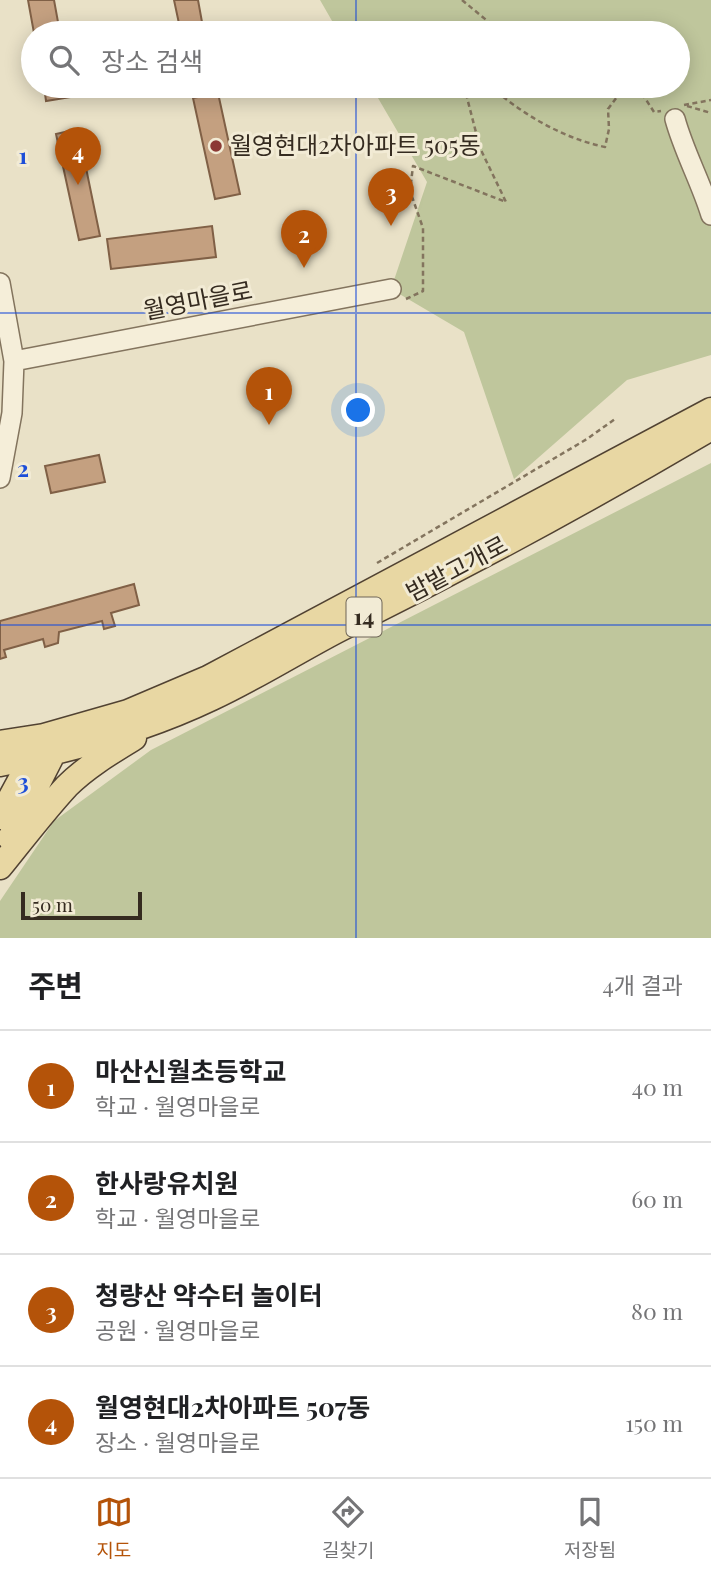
<!DOCTYPE html>
<html lang="ko">
<head>
<meta charset="utf-8">
<style>
  body { margin:0; font-family:"Playfair Display","Noto Sans KR",serif; background:#f6f6f6; color:#202124 }
  .scale { position:absolute; left:21px; bottom:18px; width:121px; box-sizing:border-box; padding-left:7px; border:4px solid #352b20; border-top:0; font-size:19px; line-height:24px; white-space:nowrap; color:#352b20; -webkit-text-stroke:5px #f2ebd5; paint-order:stroke }
  .you { position:absolute; left:359px; top:411px; width:24px; height:24px; margin:-18px; border:5px solid #fff; border-radius:50%; background:#1a73e8; box-shadow:0 0 0 10px #1a73e833 }
  .badge { display:grid; place-items:center; width:46px; height:46px; border-radius:50%; background:#b45309; color:#fff; font-size:23px; font-weight:700 }
  .pin { position:absolute; translate:-50% -58px; filter:drop-shadow(0 2px 4px #0008) }
  .pin::after { content:''; position:absolute; top:37px; width:24px; height:21px; background:inherit; clip-path:polygon(0 0,100% 0,50% 100%) }
  .list { margin:0; padding:0; list-style:none }
  h2 { display:flex; justify-content:space-between; align-items:center; height:91px; margin:0; padding:0 28px; font-size:30px }
  h2 small { font-size:23px; font-weight:400; color:#757577 }
  .list li { display:grid; grid-template-columns:46px 1fr auto; gap:21px; align-items:center; box-sizing:border-box; height:112px; padding:0 28px; border-top:2px solid #e0e0e0 }
  .list b { display:block; font-size:26px; white-space:nowrap }
  .list p { margin:0; font-size:23px; white-space:nowrap; color:#757577 }
  .list em { font-size:23px; font-style:normal; color:#757577 }
  .icon { flex:none; width:38px; height:38px; fill:none; stroke:currentColor; stroke-width:2; stroke-linecap:round; stroke-linejoin:round }
  .map { position:relative; flex:none; width:711px; height:938px; overflow:hidden }
  .search { position:absolute; background:#fff; box-shadow:0 4px 18px #0003; left:21px; right:21px; top:21px; height:77px; display:flex; align-items:center; gap:18px; box-sizing:border-box; padding:0 24px; border-radius:38px; color:#757577; font-size:26px }
  .sheet { height:539px; background:#fff }
  nav { display:flex; justify-content:space-around; align-items:center; box-sizing:border-box; height:98px; border-top:2px solid #e0e0e0; background:#fff; font-size:19px; color:#757577 }
  nav a { display:grid; justify-items:center; gap:4px }
  nav .on { color:#b45309 }
  .map>svg:first-child { display:block }
</style>
</head>
<body>
<div class="map">
<svg width="711" height="938" viewBox="0 0 711 938">
  <rect width="100%" height="100%" fill="#e9e1c7"/>
  <path fill="#bfc69c" d="M 320,0 L 711,0 L 711,355 L 627,380 L 514,479 L 464,332 L 391,289 L 427,182 L 371,86 L 678,86 L 678,33 L 339,33 Z
    M 711,463 L 711,938 L 0,938 L 0,901 L 54,821 L 151,750 Z"/>
  <path fill="#c4a080" stroke="#806046" stroke-width="2" d="M 28,0 L 54,0 L 60,33 L 34,33 Z
    M 174,0 L 198,0 L 204,33 L 181,33 Z
    M 44,86 L 69,86 L 71,97 L 46,101 Z
    M 218,93 L 240,194 L 215,199 L 193,98 Z
    M 78,129 L 100,236 L 79,240 L 56,134 Z
    M 212,226 L 216,257 L 111,269 L 107,239 Z
    M 99,455 L 105,482 L 51,493 L 45,466 Z
    M 134,584 L 139,605 L 111,613 L 115,626 L 104,629 L 102,621 L 59,632 L 58,643 L 45,647 L 43,639 L 4,650 L 6,657 L 0,659 L 0,621 Z"/>
  <g fill="none" stroke-linecap="round" stroke-linejoin="round">
    <g stroke="#83745e" stroke-width="22">
      <path id="minor" d="M 675,119 C 684,152 701,182 711,215
        M 0,283 L 14,361 L 12,413 L 0,478
        M 14,361 L 391,289"/>
    </g>
    <g stroke="#514232" stroke-width="27">
      <path id="major" d="M 0,743 L 44,736 L 128,712 L 208,678 L 711,410
        M 0,764 C 72,750 145,730 212,698 C 255,678 296,652 338,630 C 465,567 589,500 711,428
        M 0,817 L 37,749
        M 10,838 L 57,746
        M 0,867 C 22,840 43,812 67,786 C 86,767 111,752 134,738"/>
    </g>
    <path stroke="#83745e" stroke-width="2.5" stroke-dasharray="5 3.5" stroke-linecap="butt" d="M 462,0 L 502,33
      M 490,86 C 522,114 562,138 605,147 L 609,129 L 608,109 L 625,86
      M 626,87 L 643,95 L 654,112 L 661,111
      M 684,105 L 711,100
      M 687,106 L 711,113
      M 406,299 L 423,291 L 423,228 L 410,191 L 413,166 L 506,202 L 480,148 L 464,86
      M 377,563 L 587,439 L 615,419"/>
    <use href="#minor" stroke="#f5eed9" stroke-width="19"/>
    <use href="#major" stroke="#e8d7a3" stroke-width="24"/>
  </g>
  <path fill="none" stroke="#1d4ed8" stroke-width="2" stroke-opacity="0.55" d="M 356,0 L 356,33M 356,86 L 356,938M 0,313 L 711,313M 0,625 L 711,625"/>
  <circle fill="#8c3934" stroke="#f2ebd5" stroke-width="2.5" cx="216" cy="146" r="7"/>
  <g text-anchor="middle" stroke-width="6" stroke-linejoin="round" paint-order="stroke">
    <rect fill="#f2ebd5" stroke="#6e6556" stroke-width="2" x="346.5" y="597.5" width="35" height="39" rx="5"/>
    <g font-size="23" font-weight="bold" fill="#352b20">
      <text x="364" y="625">14</text>
    </g>
    <g font-size="24" fill="#352b20" stroke="#f2ebd5" text-anchor="start">
      <text x="230" y="154">월영현대2차아파트 505동</text>
    </g>
    <g font-size="24" fill="#352b20" stroke="#f2ebd5">
      <text transform="translate(198 301) rotate(-11)" y="8">월영마을로</text>
      <text transform="translate(457 569) rotate(-28)" y="8">밤밭고개로</text>
    </g>
  </g>
  <g font-size="23" text-anchor="middle" font-weight="bold" fill="#1d4ed8" stroke="#f2ebd5" stroke-width="6" stroke-linejoin="round" paint-order="stroke">
    <text x="23" y="164">1</text>
    <text x="23" y="477">2</text>
    <text x="23" y="790">3</text>
  </g>
</svg>
<div class="scale">50 m</div>
<div class="you"></div>
<div class="pin badge" style="left:269px;top:425px">1</div>
<div class="pin badge" style="left:304px;top:268px">2</div>
<div class="pin badge" style="left:391px;top:226px">3</div>
<div class="pin badge" style="left:78px;top:185px">4</div>
<div class="search"><svg class="icon" aria-label="search" viewBox="0 0 24 24"><circle cx="10" cy="10" r="6"/><path d="M15 15l6 6"/></svg>장소 검색</div>
</div>
<section class="sheet">
<h2>주변<small>4개 결과</small></h2>
<ul class="list">
<li><span class="badge">1</span><div><b>마산신월초등학교</b><p>학교 · 월영마을로</p></div><em>40 m</em></li>
<li><span class="badge">2</span><div><b>한사랑유치원</b><p>학교 · 월영마을로</p></div><em>60 m</em></li>
<li><span class="badge">3</span><div><b>청량산 약수터 놀이터</b><p>공원 · 월영마을로</p></div><em>80 m</em></li>
<li><span class="badge">4</span><div><b>월영현대2차아파트 507동</b><p>장소 · 월영마을로</p></div><em>150 m</em></li>
</ul>
</section>
<nav>
<a class="on"><svg class="icon" aria-label="map" viewBox="0 0 24 24"><path d="M3 6l6-2 6 2 6-2v14l-6 2-6-2-6 2zM9 4v14M15 6v14"/></svg>지도</a>
<a><svg class="icon" aria-label="directions" viewBox="0 0 24 24"><path d="M12 3l9 9-9 9-9-9zM9 14v-3h6M13 9l2 2-2 2"/></svg>길찾기</a>
<a><svg class="icon" aria-label="saved" viewBox="0 0 24 24"><path d="M7 4h10v16l-5-4-5 4z"/></svg>저장됨</a>
</nav>
</body>
</html>
